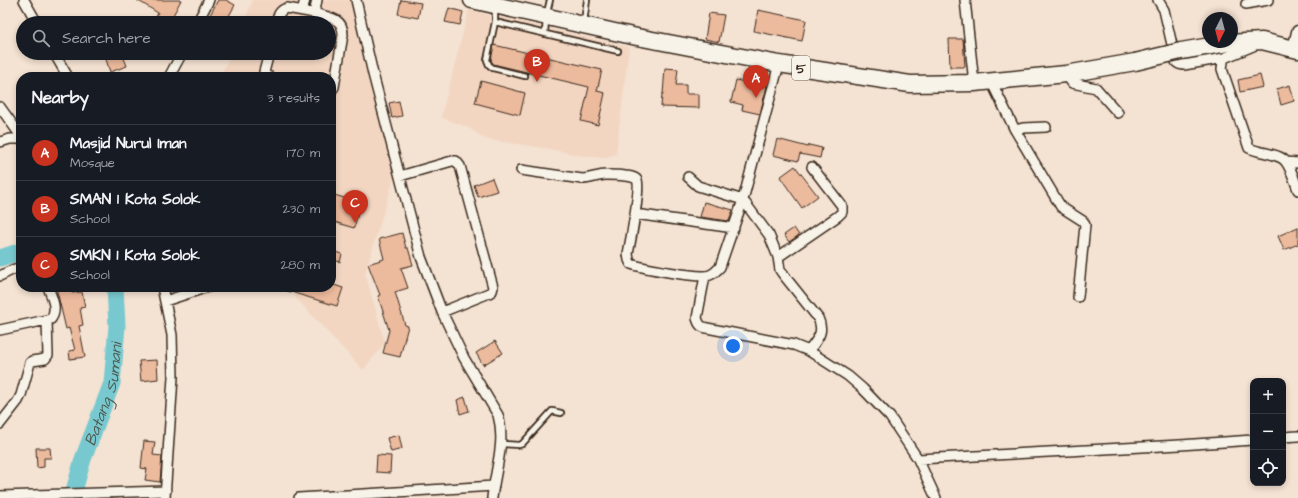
<!DOCTYPE html>
<html lang="en">
<head>
<meta charset="utf-8">
<style>
  body { margin:0; font-family:"Architects Daughter",sans-serif; background:#242831; color:#f1f3f6 }
  .controls { position:absolute; right:12px; bottom:12px; display:grid; overflow:hidden; border-radius:8px; box-shadow:0 2px 6px #0003 }
  .controls button { width:36px; height:36px; display:grid; place-items:center; padding:0; border:0; border-bottom:1px solid #363941; background:#171b24; color:#f1f3f6; font:20px sans-serif }
  .compass { position:absolute; left:1202px; top:12px; width:36px; height:36px; border-radius:50%; background:#171b24; box-shadow:0 2px 6px #0003; rotate:186deg }
  .you { position:absolute; left:733px; top:346px; width:14px; height:14px; margin:-10px; border:3px solid #fff; border-radius:50%; background:#1a73e8; box-shadow:0 0 0 6px #1a73e833 }
  .badge { display:grid; place-items:center; width:26px; height:26px; border-radius:50%; background:#c8321e; color:#fff; font-size:13px; font-weight:700 }
  .pin { position:absolute; translate:-50% -33px; filter:drop-shadow(0 1px 2px #0008) }
  .pin::after { content:''; position:absolute; top:21px; width:14px; height:12px; background:inherit; clip-path:polygon(0 0,100% 0,50% 100%) }
  .list { margin:0; padding:0; list-style:none }
  h2 { display:flex; justify-content:space-between; align-items:center; height:52px; margin:0; padding:0 16px; font-size:17px }
  h2 small { font-size:13px; font-weight:400; color:#9ea1a6 }
  .list li { display:grid; grid-template-columns:26px 1fr auto; gap:12px; align-items:center; box-sizing:border-box; height:56px; padding:0 16px; border-top:1px solid #363941 }
  .list b { display:block; font-size:15px; white-space:nowrap }
  .list p { margin:0; font-size:13px; white-space:nowrap; color:#9ea1a6 }
  .list em { font-size:13px; font-style:normal; color:#9ea1a6 }
  .icon { flex:none; width:22px; height:22px; fill:none; stroke:currentColor; stroke-width:2; stroke-linecap:round; stroke-linejoin:round }
  .map { position:relative; flex:none; width:1298px; height:498px; overflow:hidden }
  .search { position:absolute; background:#171b24; box-shadow:0 2px 6px #0003; left:16px; top:16px; width:320px; height:44px; display:flex; align-items:center; gap:10px; box-sizing:border-box; padding:0 14px; border-radius:22px; color:#9ea1a6; font-size:15px }
  .panel { position:absolute; background:#171b24; box-shadow:0 2px 6px #0003; left:16px; top:72px; width:320px; height:220px; border-radius:16px }
  .map>svg:first-child { display:block }
</style>
</head>
<body>
<div class="map">
<svg width="1298" height="498" viewBox="0 0 1298 498">
  <rect width="100%" height="100%" fill="#f4e2d2"/>
  <filter id="ink" filterUnits="userSpaceOnUse"><feTurbulence type="fractalNoise" baseFrequency=".025" numOctaves="2"/><feDisplacementMap in="SourceGraphic" scale="8" xChannelSelector="R" yChannelSelector="G"/><feConvolveMatrix kernelMatrix="1 2 1 2 8 2 1 2 1" color-interpolation-filters="sRGB"/></filter>
  <g filter="url(#ink)">
    <path fill="#f2d6c2" d="M 253,0 L 353,0 L 367,70 L 395,174 L 365,273 L 385,343 L 363,370 L 295,297 L 295,287 L 331,287 L 331,77 L 220,77 L 231,53 L 329,53 L 329,23 L 243,23 Z
      M 469,10 L 629,47 L 616,154 L 604,158 L 577,155 L 550,149 L 485,139 L 469,128 L 441,117 Z"/>
    <g fill="none" stroke-linecap="round" stroke-linejoin="round">
      <g stroke="#78c9cf" stroke-width="17">
        <path d="M 0,258 L 21,251"/>
        <path id="s1" d="M 72,498 L 83,459 L 112,383 L 117,326 L 115,287"/>
      </g>
    </g>
    <path fill="#ecba9d" stroke="#3b2a1e" d="M 137,0 L 181,0 L 169,23 L 153,23 L 158,13 Z
      M 218,0 L 226,0 L 235,5 L 225,23 L 210,15 Z
      M 401,0 L 421,3 L 418,18 L 398,14 Z
      M 449,8 L 463,12 L 460,25 L 445,22 Z
      M 758,10 L 806,20 L 802,41 L 754,31 Z
      M 709,13 L 724,15 L 719,42 L 705,39 Z
      M 949,39 L 963,39 L 965,67 L 950,67 Z
      M 494,45 L 602,70 L 597,91 L 605,93 L 598,125 L 581,121 L 589,87 L 493,64 L 491,60 Z
      M 104,53 L 122,53 L 127,66 L 110,72 Z
      M 665,68 L 678,69 L 676,85 L 686,85 L 686,94 L 699,94 L 699,108 L 661,107 L 662,94 L 663,94 Z
      M 1260,75 L 1263,87 L 1240,92 L 1238,80 Z
      M 736,80 L 749,83 L 749,82 L 767,86 L 760,114 L 742,110 L 743,105 L 731,102 Z
      M 481,81 L 525,93 L 520,115 L 475,103 Z
      M 1290,85 L 1294,101 L 1281,105 L 1277,89 Z
      M 399,101 L 402,116 L 392,118 L 389,103 Z
      M 777,139 L 808,147 L 809,145 L 822,148 L 820,158 L 800,154 L 798,161 L 773,155 Z
      M 795,166 L 818,196 L 802,208 L 780,177 Z
      M 492,178 L 497,191 L 478,197 L 474,185 Z
      M 331,194 L 361,203 L 354,228 L 331,221 Z
      M 704,202 L 733,210 L 729,221 L 700,217 Z
      M 1298,227 L 1298,244 L 1284,250 L 1278,236 Z
      M 794,228 L 799,235 L 789,242 L 784,235 Z
      M 402,233 L 406,248 L 408,248 L 413,265 L 401,268 L 408,288 L 395,292 L 405,325 L 408,326 L 400,357 L 383,353 L 389,330 L 378,296 L 380,295 L 368,264 L 384,259 L 379,239 Z
      M 331,251 L 342,254 L 340,262 L 331,259 Z
      M 331,284 L 343,288 L 337,306 L 281,289 L 282,287 L 331,287 Z
      M 56,287 L 73,287 L 72,293 L 82,292 L 85,307 L 80,308 L 83,325 L 79,326 L 85,357 L 70,359 L 69,351 L 75,350 L 69,328 L 66,329 Z
      M 495,341 L 503,353 L 483,365 L 476,353 Z
      M 157,360 L 158,379 L 141,381 L 139,361 Z
      M 465,397 L 469,411 L 460,414 L 457,400 Z
      M 399,435 L 402,449 L 391,452 L 387,438 Z
      M 144,441 L 155,442 L 153,455 L 162,456 L 160,482 L 145,480 L 147,469 L 141,468 Z
      M 36,448 L 50,448 L 51,458 L 44,458 L 44,467 L 37,468 Z
      M 377,455 L 391,456 L 390,473 L 376,472 Z"/>
    <g fill="none" stroke-linecap="round" stroke-linejoin="round">
      <g stroke="#3b2a1e" stroke-width="8">
        <path id="lane" d="M 495,9 L 495,22 L 618,51
          M 495,22 L 487,60 L 489,65 L 493,68 L 525,76
          M 584,22 L 587,0
          M 545,34 L 546,17 L 550,0
          M 502,444 L 519,445 L 522,444 L 552,411 L 561,413"/>
      </g>
      <g stroke="#3b2a1e" stroke-width="12">
        <path id="street" d="M 24,0 L 37,23
          M 356,0 L 373,74 L 421,257 L 442,312 L 464,358 L 498,415 C 506,443 495,470 492,498
          M 965,0 L 974,83
          M 1158,0 L 1164,10 L 1176,62 L 1179,64 L 1184,65 L 1224,58
          M 1246,4 L 1268,0
          M 302,11 L 305,0
          M 314,14 L 317,0
          M 197,23 L 209,0
          M 276,23 C 278,16 279,10 287,8 C 297,10 330,15 337,21 C 342,24 343,30 343,35 L 334,87 L 331,91
          M 1253,46 L 1224,58 L 1223,62 L 1222,69 L 1249,148 C 1259,153 1275,153 1283,159 C 1290,164 1295,182 1298,190
          M 54,53 L 68,77
          M 269,53 L 264,72 L 267,76 L 270,77
          M 1066,74 L 1072,83 L 1096,88 L 1118,113
          M 169,77 L 182,53
          M 991,81 L 1015,130 L 1023,128 L 1046,127
          M 0,107 L 21,136
          M 1015,130 L 1061,207 L 1083,221 L 1085,225 L 1078,297
          M 0,142 L 10,139 L 21,139
          M 1286,162 L 1298,163
          M 521,170 L 582,179 C 591,179 598,175 606,175 C 612,175 619,175 625,176 C 628,176 635,177 637,180 C 641,186 630,244 628,254 L 629,260 L 631,264 C 643,268 700,279 710,275 C 715,273 717,270 720,267 L 743,200 L 779,64
          M 400,176 L 452,161 L 456,161 L 460,166 L 493,287 L 492,291 L 489,293 L 442,312
          M 688,177 L 698,186 L 743,200 L 769,235 L 778,257 L 780,270 L 782,273 L 818,318 C 825,333 817,339 809,351
          M 635,214 L 734,228
          M 778,257 L 838,216 L 842,212 L 842,206 L 812,167
          M 0,276 L 12,270 L 21,267
          M 705,276 L 697,318 C 699,325 701,327 707,328 L 794,345 L 809,351 L 848,376 L 863,389 L 890,417 L 918,459 L 936,498
          M 162,287 L 172,335 L 173,377 L 165,498
          M 165,301 L 208,287
          M 0,330 L 51,319 C 58,309 52,298 48,287
          M 0,424 L 18,401 L 21,395 L 30,363 L 32,361 L 45,359 L 48,355 L 47,321
          M 1283,437 L 1298,436
          M 918,459 L 1180,445 L 1253,440
          M 0,496 L 166,491
          M 299,498 L 494,486"/>
      </g>
      <g stroke="#3b2a1e" stroke-width="15">
        <path id="secondary" d="M 1294,49 L 1298,32"/>
      </g>
      <g stroke="#3b2a1e" stroke-width="19">
        <path id="highway" d="M 472,0 L 637,37 L 779,64 L 910,84 L 974,83 L 1066,74 L 1135,62
          M 1181,51 L 1228,43 L 1262,41 L 1298,50"/>
      </g>
      <use href="#lane" stroke="#f7f3e8" stroke-width="4.5"/>
      <use href="#street" stroke="#f7f3e8" stroke-width="9"/>
      <use href="#secondary" stroke="#f7f3e8" stroke-width="12"/>
      <use href="#highway" stroke="#f7f3e8" stroke-width="16"/>
      <g stroke="#3b2a1e" stroke-width="19" stroke-linecap="butt">
        <path id="highway-bridge" d="M 1135,62 L 1181,51"/>
      </g>
      <use href="#highway-bridge" stroke="#f7f3e8" stroke-width="16"/>
    </g>
  </g>
  <g text-anchor="middle" stroke-width="3.5" stroke-linejoin="round" paint-order="stroke">
    <rect fill="#f7f3e8" stroke="#73665b" stroke-width="1" x="792" y="56" width="18" height="24" rx="3"/>
    <g font-size="14" font-weight="bold" fill="#3b2a1e">
      <text x="801" y="73">5</text>
    </g>
    <g font-size="16" font-style="italic" fill="#4d5a53" stroke="#f7f3e8">
      <text dy="6" stroke="none"><textPath href="#s1" startOffset="109">Batang Sumani</textPath></text>
    </g>
  </g>
</svg>
<div class="controls">
<button>+</button>
<button>−</button>
<button><svg class="icon" aria-label="locate" viewBox="0 0 24 24"><circle cx="12" cy="12" r="6"/><path d="M12 2v4M12 18v4M2 12h4M18 12h4"/></svg></button>
</div>
<svg class="compass" viewBox="-18 -18 36 36"><path d="M0-13l5 13h-10z" fill="#e53935"/><path d="M0 13l5-13h-10z" fill="#9ea1a6"/></svg>
<div class="you"></div>
<div class="pin badge" style="left:756px;top:98px">A</div>
<div class="pin badge" style="left:537px;top:82px">B</div>
<div class="pin badge" style="left:355px;top:223px">C</div>
<div class="search"><svg class="icon" aria-label="search" viewBox="0 0 24 24"><circle cx="10" cy="10" r="6"/><path d="M15 15l6 6"/></svg>Search here</div>
<section class="panel">
<h2>Nearby<small>3 results</small></h2>
<ul class="list">
<li><span class="badge">A</span><div><b>Masjid Nurul Iman</b><p>Mosque</p></div><em>170 m</em></li>
<li><span class="badge">B</span><div><b>SMAN 1 Kota Solok</b><p>School</p></div><em>230 m</em></li>
<li><span class="badge">C</span><div><b>SMKN 1 Kota Solok</b><p>School</p></div><em>280 m</em></li>
</ul>
</section>
</div>
</body>
</html>
